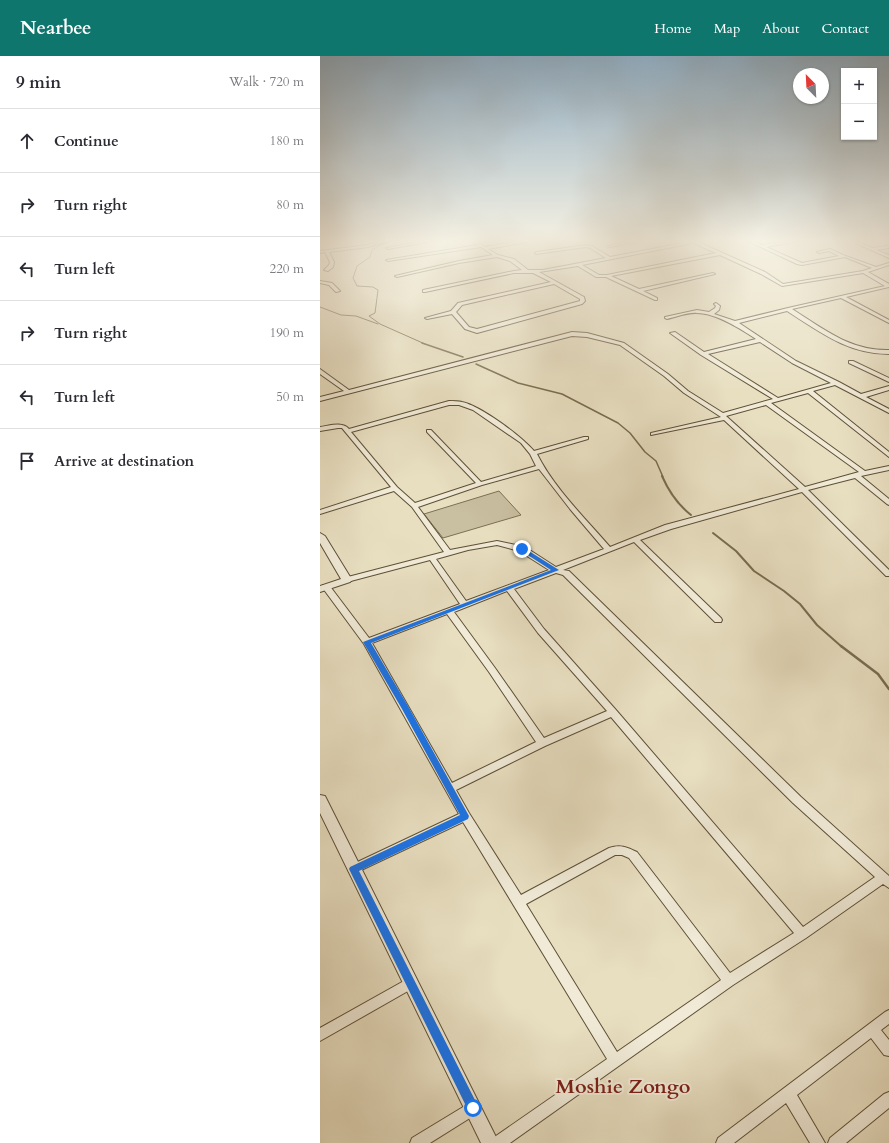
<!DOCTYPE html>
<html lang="en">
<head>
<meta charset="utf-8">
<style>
  body { margin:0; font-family:Cardo,serif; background:#f2f2f3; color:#2b2b33 }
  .controls { position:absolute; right:12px; top:12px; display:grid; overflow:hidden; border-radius:0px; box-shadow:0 1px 3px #0004 }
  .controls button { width:36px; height:36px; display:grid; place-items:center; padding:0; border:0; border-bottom:1px solid #e1e1e2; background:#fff; color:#2b2b33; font:20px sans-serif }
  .compass { position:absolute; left:473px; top:12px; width:36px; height:36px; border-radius:50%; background:#fff; box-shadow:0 1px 3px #0004; rotate:336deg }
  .stop { position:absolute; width:12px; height:12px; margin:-9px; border:3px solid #1a73e8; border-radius:50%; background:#fff }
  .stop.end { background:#1a73e8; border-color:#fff; box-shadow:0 1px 4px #0008 }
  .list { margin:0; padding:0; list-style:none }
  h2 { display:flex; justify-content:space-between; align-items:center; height:52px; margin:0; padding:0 16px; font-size:17px }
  h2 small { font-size:13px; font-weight:400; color:#7c7c81 }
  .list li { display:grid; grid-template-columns:26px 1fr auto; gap:12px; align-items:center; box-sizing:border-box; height:64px; padding:0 16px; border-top:1px solid #e1e1e2 }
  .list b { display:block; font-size:15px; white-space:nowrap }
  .list em { font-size:13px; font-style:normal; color:#7c7c81 }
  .icon { flex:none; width:22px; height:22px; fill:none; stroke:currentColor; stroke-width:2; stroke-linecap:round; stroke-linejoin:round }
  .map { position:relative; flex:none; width:569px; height:1087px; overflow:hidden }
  header { display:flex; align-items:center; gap:24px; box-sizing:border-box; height:56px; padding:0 20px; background:#0f766e; color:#fff }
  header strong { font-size:19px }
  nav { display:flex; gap:22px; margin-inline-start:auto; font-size:14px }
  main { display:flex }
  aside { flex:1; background:#fff }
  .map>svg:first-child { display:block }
</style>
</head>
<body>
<header>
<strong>Nearbee</strong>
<nav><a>Home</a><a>Map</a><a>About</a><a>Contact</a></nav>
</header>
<main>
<aside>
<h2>9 min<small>Walk · 720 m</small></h2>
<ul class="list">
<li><svg class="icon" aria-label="ahead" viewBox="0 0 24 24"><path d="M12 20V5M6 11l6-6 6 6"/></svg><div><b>Continue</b></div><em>180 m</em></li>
<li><svg class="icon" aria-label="right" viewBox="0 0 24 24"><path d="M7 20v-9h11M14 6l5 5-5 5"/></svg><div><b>Turn right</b></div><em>80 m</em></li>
<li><svg class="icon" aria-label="left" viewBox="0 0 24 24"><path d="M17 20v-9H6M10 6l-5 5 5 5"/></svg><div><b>Turn left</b></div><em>220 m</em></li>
<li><svg class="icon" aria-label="right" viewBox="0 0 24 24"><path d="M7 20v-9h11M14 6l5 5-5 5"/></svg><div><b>Turn right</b></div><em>190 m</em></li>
<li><svg class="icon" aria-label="left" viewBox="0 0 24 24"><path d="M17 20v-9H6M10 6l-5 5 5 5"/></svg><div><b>Turn left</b></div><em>50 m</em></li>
<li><svg class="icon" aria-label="arrive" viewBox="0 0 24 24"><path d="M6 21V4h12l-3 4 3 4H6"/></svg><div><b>Arrive at destination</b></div></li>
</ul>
</aside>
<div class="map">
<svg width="569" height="1087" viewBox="0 0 569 1087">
  <rect width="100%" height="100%" fill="#e8dfc1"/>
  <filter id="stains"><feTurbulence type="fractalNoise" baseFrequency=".005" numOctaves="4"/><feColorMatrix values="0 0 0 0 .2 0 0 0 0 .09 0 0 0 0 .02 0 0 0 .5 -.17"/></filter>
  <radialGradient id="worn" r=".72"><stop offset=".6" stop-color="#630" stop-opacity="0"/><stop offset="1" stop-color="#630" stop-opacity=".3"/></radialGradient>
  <path fill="#c9bfa1" stroke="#7c7054" d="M 179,435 L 201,459 L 123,482 L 104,458 Z"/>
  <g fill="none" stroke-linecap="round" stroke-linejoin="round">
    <path stroke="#796c51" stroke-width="1" d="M 76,184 L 60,189 L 52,194 L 50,201 L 37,210 L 33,222 L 37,230 L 53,231 L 58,234 L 55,257 L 49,260 L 60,268 L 105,288
      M 0,251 L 21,259 L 36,260 L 58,268"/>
    <path stroke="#796c51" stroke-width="1.5" d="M 102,287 L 143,301
      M 156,308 L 198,327 L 242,338 L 298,367 L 310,377 L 325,396 L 336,405 L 343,421"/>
    <path stroke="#796c51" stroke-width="2" d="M 342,420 C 349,436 357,448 371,459
      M 393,477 L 416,495 L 434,515 L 464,535 L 480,548 L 497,569 L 522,591"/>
    <path stroke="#796c51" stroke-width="2.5" d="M 521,590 L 558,618 L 569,633"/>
    <g stroke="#5e5036" stroke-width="2">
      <path id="minor" d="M 66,184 L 72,184 L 48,191 L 9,196 L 14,206 L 13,211 L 8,215 L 4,214 L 9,209 L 10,206 L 5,196 L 0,197 L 0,195 L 48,189 Z
        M 110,184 L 117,184 L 68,193 L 66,192 Z
        M 150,184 L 154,184 L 165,191 L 206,184 L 213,184 L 211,185 L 168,193 L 178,199 L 194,203 L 208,214 L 223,214 L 286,202 L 270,192 L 266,191 L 216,198 L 215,197 L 217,196 L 266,189 L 272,190 L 290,201 L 379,184 L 386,184 L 378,186 L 445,216 L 463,228 L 543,215 L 552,212 L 525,201 L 482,209 L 477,208 L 426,184 L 431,184 L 442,189 L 481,184 L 479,185 L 446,191 L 482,207 L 519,200 L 509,195 L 499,197 L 497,196 L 510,193 L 523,199 L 556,211 L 569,207 L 569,209 L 548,216 L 569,228 L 569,231 L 526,241 L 569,264 L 569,267 L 521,242 L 472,253 C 504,273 530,295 569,294 L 569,298 C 528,298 500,276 467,255 L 419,267 L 476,305 L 519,326 L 541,338 L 569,330 L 569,334 L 546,341 L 569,353 L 569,357 L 515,329 L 493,335 L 569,396 L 569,401 L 488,337 L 451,347 L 545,415 L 569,410 L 569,414 L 541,420 L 569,443 L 569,449 L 567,448 L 535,422 L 488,434 L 569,514 L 569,520 L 566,520 L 482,436 L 351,473 L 320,484 L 401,562 L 402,564 L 401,566 L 395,566 L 314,486 L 243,514 L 249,515 L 481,741 L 569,820 L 569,832 L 563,828 L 486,882 L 413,929 L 190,1087 L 171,1087 L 173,1082 L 287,1003 L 143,766 L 37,816 L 33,818 L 29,816 L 28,813 L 29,810 L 139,758 L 44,588 L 2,531 L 3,529 L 9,529 L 49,582 L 140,548 L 110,504 L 27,526 L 24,526 L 23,524 L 24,522 L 124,496 L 92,451 L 74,435 L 0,458 L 0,454 L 71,431 L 22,372 L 18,372 L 0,375 L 0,371 C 9,370 22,365 29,373 L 129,345 C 133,345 138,345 142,346 C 161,350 201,380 214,395 L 264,381 L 268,381 L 268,383 L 217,398 C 234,432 265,462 290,491 L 345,469 L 479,433 L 404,364 L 331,379 L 331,377 L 401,361 L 364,337 L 344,320 L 300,289 L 267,281 L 252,280 L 0,345 L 0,341 L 24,335 L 0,318 L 0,313 L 29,334 L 252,276 L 267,277 L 304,287 L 348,318 L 368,335 L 403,357 L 453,343 L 381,299 L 350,277 L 355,276 L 384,296 L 436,283 C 421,273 396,257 377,257 C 368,256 356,261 347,263 L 345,262 L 345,261 L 377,254 L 389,256 L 395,252 L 396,250 L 394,248 L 396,247 L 400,250 L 399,254 L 394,258 L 415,265 L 468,252 L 565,230 L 543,217 L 462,230 L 441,218 L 400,199 L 291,220 L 319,233 L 393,217 L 395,218 L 323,235 L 337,242 L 337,244 L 335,244 L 286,221 L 276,221 L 258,210 L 219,216 L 264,241 L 265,245 L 262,248 L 157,277 L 145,273 L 132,258 L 107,263 L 105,262 L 131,255 L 138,247 L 231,226 L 213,217 L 194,217 L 105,236 L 103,236 L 103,234 L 194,215 L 202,214 L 190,205 L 177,201 L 139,207 L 77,221 L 75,220 L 139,205 L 173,199 L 161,191 L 68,205 L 66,204 L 158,189 ZM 373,187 L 396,197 L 287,219 L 279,219 L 262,209 ZM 234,228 L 260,243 L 260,245 L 157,273 L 149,271 L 136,256 L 142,249 ZM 440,286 L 472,307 L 511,327 L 458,342 L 388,298 ZM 129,349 L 139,349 L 153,354 L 201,387 L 210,398 L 216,410 L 161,426 L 111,374 L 107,374 L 107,376 L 156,427 L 95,447 L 77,431 L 31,376 ZM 446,349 L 539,416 L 485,431 L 406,360 ZM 219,413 L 250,453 L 284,493 L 236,511 L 205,491 L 177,485 L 130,494 L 98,451 L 162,429 ZM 177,489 L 199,495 L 229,514 L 146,545 L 116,503 L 148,494 ZM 236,517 L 243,519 L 473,747 L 555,821 L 483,871 L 296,654 L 224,573 L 194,533 ZM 187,535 L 218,577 L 287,655 L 224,682 L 175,612 L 134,556 ZM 127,558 L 169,616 L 216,686 L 132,727 L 52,587 ZM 291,661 L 474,877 L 410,917 L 317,796 C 307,791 300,788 289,792 L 201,839 L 149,757 L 136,734 L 225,690 ZM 295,799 L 302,799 L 309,802 L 401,924 L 297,996 L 206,848 Z
        M 318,184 L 325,184 L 290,191 L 288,190 Z
        M 529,184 L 534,184 L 552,192 L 569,190 L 569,192 L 556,194 L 569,199 L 569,202 Z
        M 0,225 L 12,227 L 20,235 L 16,236 L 9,229 L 0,227 Z
        M 529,305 L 533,305 L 569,322 L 569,326 L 529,307 Z
        M 91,921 L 95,923 L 97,927 L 95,931 L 0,985 L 0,972 Z
        M 569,954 L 569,968 L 561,974 L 569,984 L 569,1000 L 564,999 L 551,982 L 477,1039 L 505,1087 L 490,1087 L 466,1047 L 414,1087 L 396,1087 L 398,1082 L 565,956 Z
        M 569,1036 L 569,1052 L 526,1087 L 508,1087 L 510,1082 L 564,1038 Z
        M 153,1045 L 158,1047 L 160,1052 L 158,1057 L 110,1087 L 90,1087 L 92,1082 Z"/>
    </g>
    <g stroke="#5e5036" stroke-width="2">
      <path id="tertiary" d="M 0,477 L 5,480 L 32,524 L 30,526 L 0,536 L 0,530 L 21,523 L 0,487 Z
        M 0,739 L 5,740 L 179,1087 L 161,1087 L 0,757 Z"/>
    </g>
    <use href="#minor" fill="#f0ead7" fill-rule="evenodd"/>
    <use href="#tertiary" fill="#f0ead7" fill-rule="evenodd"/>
  </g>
  <linearGradient id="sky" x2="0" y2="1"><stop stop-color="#8fabbf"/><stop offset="0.55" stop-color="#f5f1e3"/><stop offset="1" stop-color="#f5f1e3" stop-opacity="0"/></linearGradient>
  <rect width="569" height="336" fill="url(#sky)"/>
  <path fill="#1a73e8" d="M 200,492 L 204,492 L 239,514 L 51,587 L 88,650 L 149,760 L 148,763 L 39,815 L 157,1048 L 159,1052 L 157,1056 L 153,1058 L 149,1056 L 29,813 L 30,811 L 140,759 L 82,653 L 43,586 L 231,514 L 200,494 Z"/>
  <g text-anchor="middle" stroke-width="4" stroke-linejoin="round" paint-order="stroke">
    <g font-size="20" font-weight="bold" fill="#7a1f14" stroke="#f0ead7">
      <text x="303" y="1037">Moshie Zongo</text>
    </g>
  </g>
  <rect width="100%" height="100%" filter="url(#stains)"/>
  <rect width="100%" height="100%" fill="url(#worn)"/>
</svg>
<div class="controls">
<button>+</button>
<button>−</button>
</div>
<svg class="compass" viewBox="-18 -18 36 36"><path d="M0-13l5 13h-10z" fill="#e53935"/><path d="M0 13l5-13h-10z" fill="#7c7c81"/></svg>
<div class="stop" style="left:153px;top:1052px"></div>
<div class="stop end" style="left:202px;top:493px"></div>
</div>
</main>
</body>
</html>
